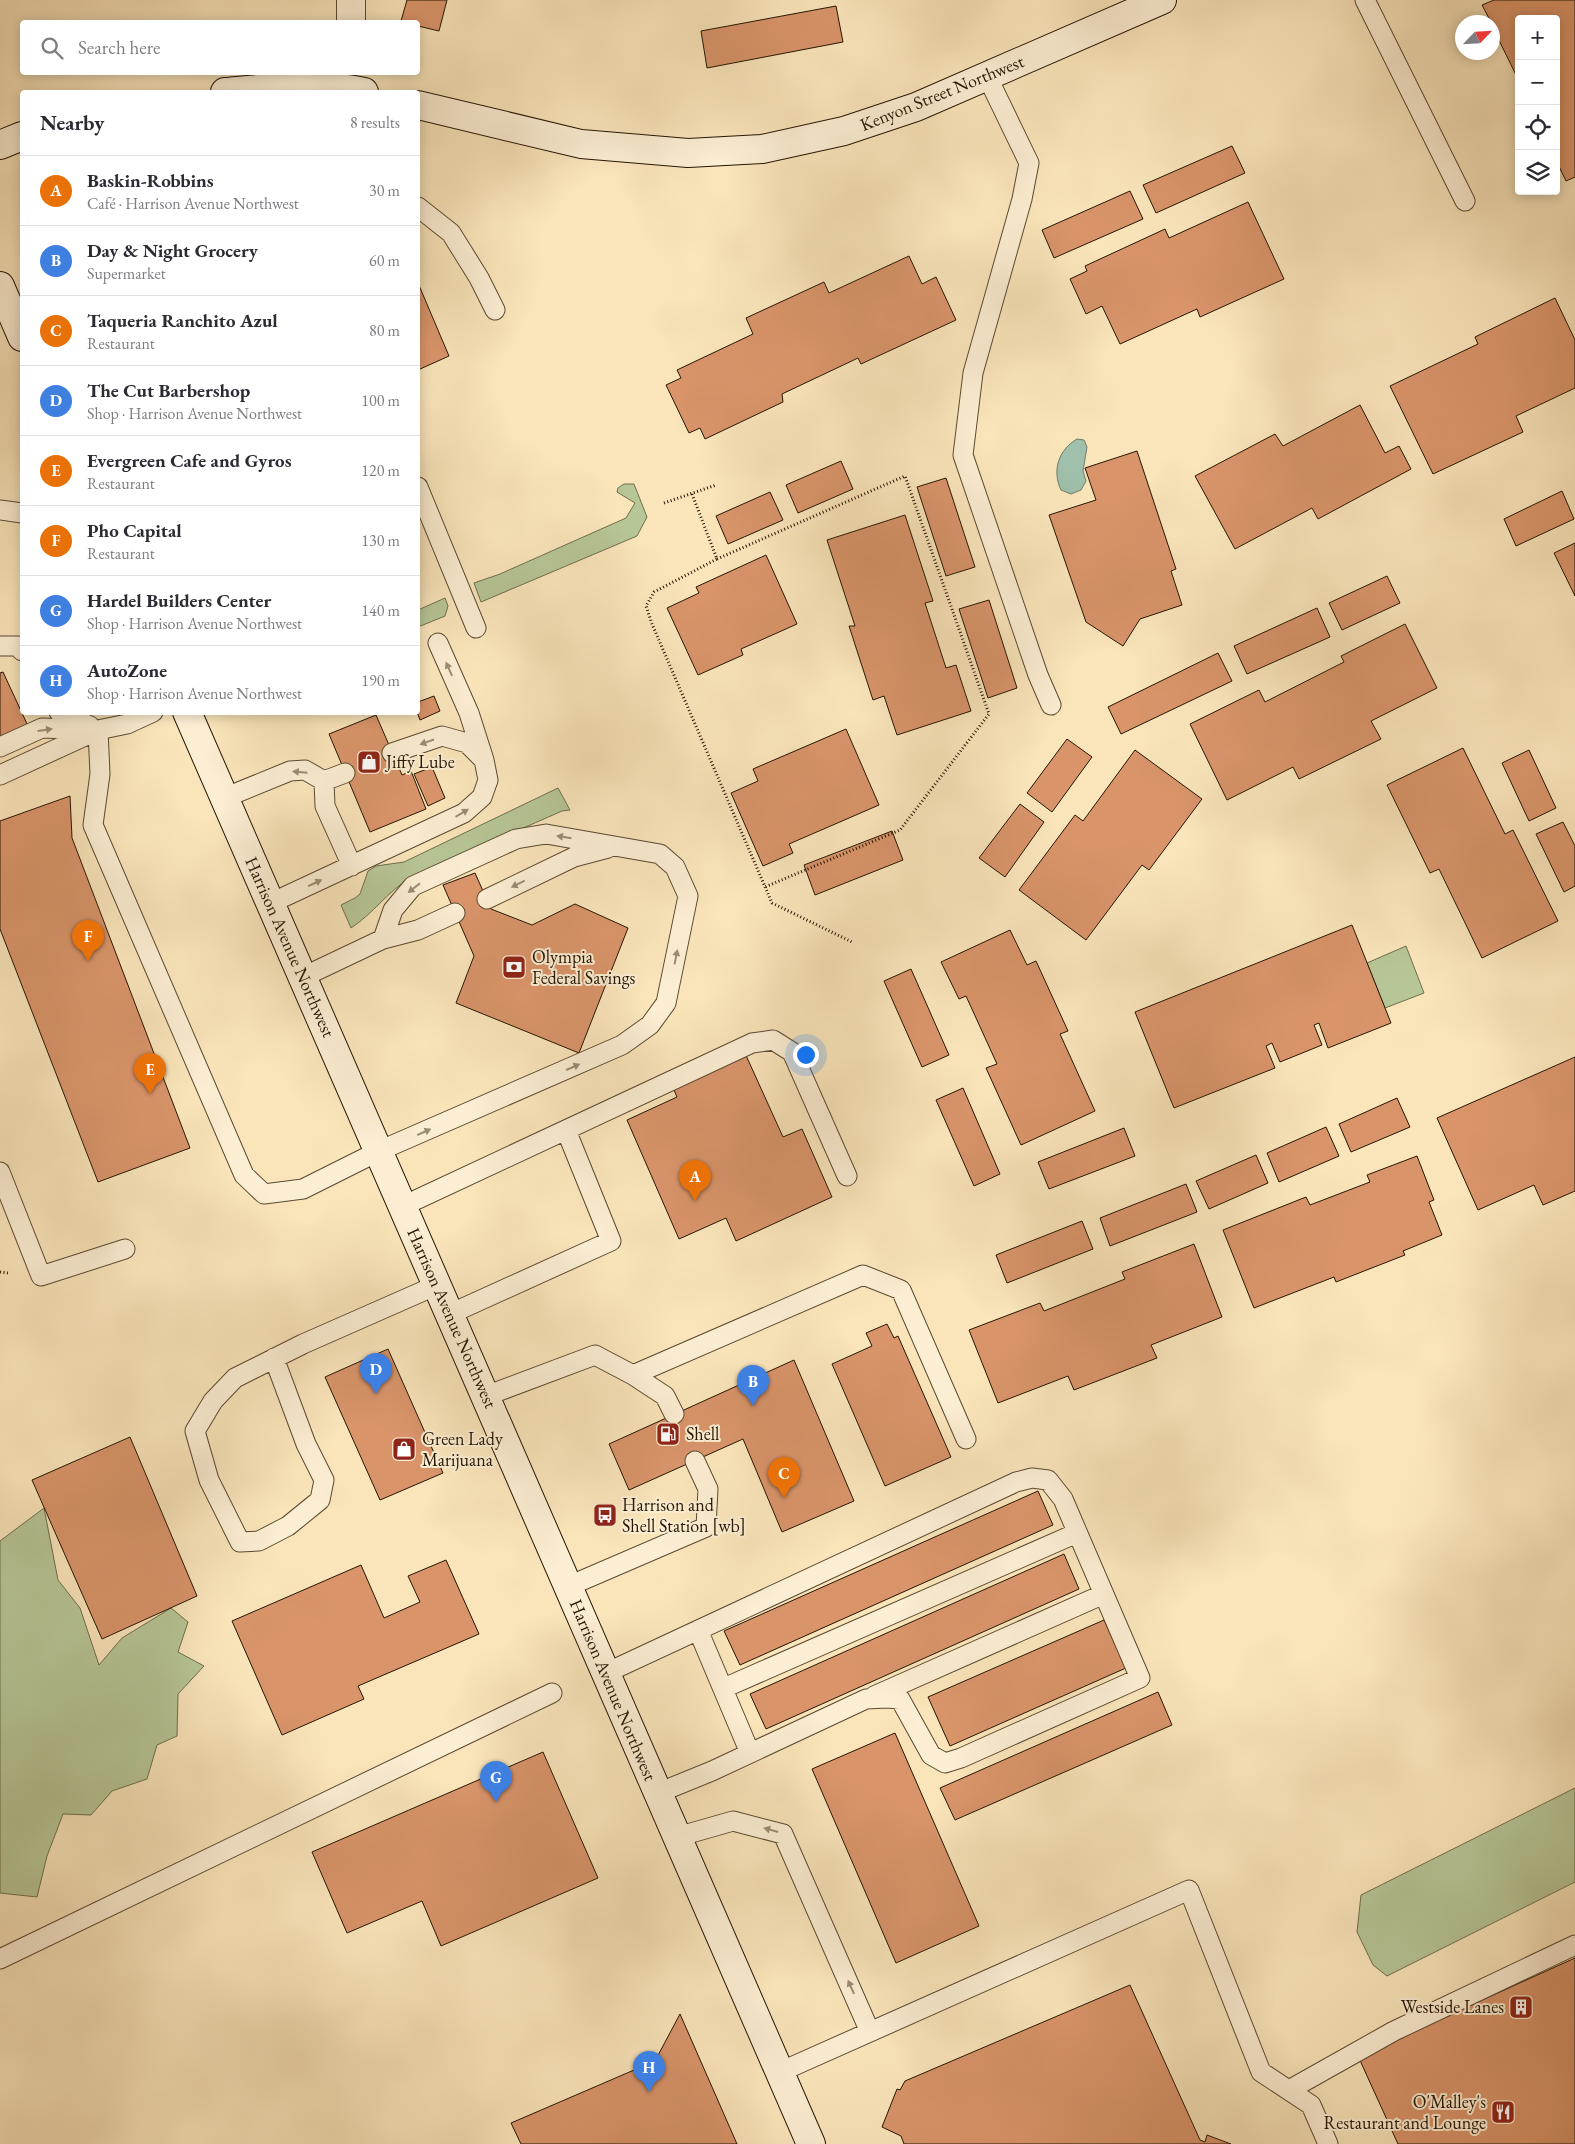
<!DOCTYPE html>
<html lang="en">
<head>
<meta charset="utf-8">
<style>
  body { margin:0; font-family:"EB Garamond",serif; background:#f2f2f3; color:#2b2b33 }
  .controls { position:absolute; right:15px; top:15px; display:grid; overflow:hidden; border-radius:5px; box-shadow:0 2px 12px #0003 }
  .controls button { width:45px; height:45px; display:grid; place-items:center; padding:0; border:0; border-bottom:1px solid #e1e1e2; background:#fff; color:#2b2b33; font:25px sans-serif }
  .compass { position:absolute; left:1455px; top:15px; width:45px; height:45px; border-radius:50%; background:#fff; box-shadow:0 2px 12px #0003; rotate:65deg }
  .you { position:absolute; left:805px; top:1054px; width:18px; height:18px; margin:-12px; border:4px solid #fff; border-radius:50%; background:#1a73e8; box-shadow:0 0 0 8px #1a73e833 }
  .badge { display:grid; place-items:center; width:32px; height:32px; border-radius:50%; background:#b45309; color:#fff; font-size:16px; font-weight:700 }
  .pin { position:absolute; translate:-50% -41px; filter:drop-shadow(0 1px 2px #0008) }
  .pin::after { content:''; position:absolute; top:26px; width:18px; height:15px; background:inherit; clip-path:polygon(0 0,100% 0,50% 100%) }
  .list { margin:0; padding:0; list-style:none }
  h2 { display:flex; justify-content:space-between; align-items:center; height:65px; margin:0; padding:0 20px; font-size:21px }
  h2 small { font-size:16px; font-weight:400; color:#7c7c81 }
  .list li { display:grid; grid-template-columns:32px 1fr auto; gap:15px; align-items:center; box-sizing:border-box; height:70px; padding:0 20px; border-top:1px solid #e1e1e2 }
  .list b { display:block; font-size:19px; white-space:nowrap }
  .list p { margin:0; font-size:16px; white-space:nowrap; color:#7c7c81 }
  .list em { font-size:16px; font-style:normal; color:#7c7c81 }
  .icon { flex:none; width:28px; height:28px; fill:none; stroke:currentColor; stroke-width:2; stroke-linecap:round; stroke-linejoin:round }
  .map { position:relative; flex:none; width:1575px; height:2144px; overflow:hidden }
  .search { position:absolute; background:#fff; box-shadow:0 2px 12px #0003; left:20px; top:20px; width:400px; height:55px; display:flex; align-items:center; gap:12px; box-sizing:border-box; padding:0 18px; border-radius:5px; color:#7c7c81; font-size:19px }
  .panel { position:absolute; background:#fff; box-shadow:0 2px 12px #0003; left:20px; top:90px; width:400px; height:625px; border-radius:5px }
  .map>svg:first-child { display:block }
</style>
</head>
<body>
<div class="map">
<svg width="1575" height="2144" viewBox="0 0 1575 2144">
  <rect width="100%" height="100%" fill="#fae5bb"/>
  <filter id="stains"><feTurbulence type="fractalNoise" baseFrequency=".004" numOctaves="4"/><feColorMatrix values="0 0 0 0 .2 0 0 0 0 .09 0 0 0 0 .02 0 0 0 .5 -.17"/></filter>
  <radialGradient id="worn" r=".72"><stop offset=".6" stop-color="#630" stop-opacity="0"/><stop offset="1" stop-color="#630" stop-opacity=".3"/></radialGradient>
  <path fill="#b7c696" stroke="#6e6e4c" d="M 624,484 L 634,484 L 647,517 L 637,536 L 481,602 L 474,583 L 500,574 L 626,518 L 635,503 L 617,492 L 618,488 Z
    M 445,598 L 448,606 L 445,616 L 418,627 L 418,610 Z
    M 558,788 L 570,810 L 562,811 L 410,878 C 386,893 374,913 351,928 L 341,905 L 355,898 L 360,894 L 368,871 L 376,866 L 404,862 Z
    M 1406,946 L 1424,993 L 1385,1008 L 1367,963 Z
    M 44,1508 L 58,1580 L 80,1608 L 99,1665 L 122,1638 L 171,1608 L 188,1622 L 178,1652 L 204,1666 L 178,1694 L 177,1736 L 157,1745 L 147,1779 L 112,1791 L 91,1815 L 63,1814 L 47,1856 L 37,1897 L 0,1893 L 0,1541 Z
    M 1575,1788 L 1575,1882 L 1387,1976 L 1373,1965 L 1357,1932 L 1361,1895 Z"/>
  <path fill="#9fc0ab" stroke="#6e7c67" d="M 1077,439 L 1084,440 L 1087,447 L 1083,471 L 1086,481 L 1081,490 L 1071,494 L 1061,490 C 1052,471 1058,450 1077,439 Z"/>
  <path fill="#d9946a" stroke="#251501" d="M 407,0 L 447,0 L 439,31 L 418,26 L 418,22 L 401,21 Z
    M 1494,0 L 1575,0 L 1575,177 L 1566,181 L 1556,160 L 1556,19 L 1519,19 L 1519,81 L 1492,26 L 1492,22 L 1491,22 L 1482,5 Z
    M 836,6 L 843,42 L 707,68 L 701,31 Z
    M 1232,146 L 1245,173 L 1156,213 L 1143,185 Z
    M 1130,191 L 1143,219 L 1054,258 L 1042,230 Z
    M 1248,202 L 1284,279 L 1200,317 L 1197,309 L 1120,344 L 1102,306 L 1086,314 L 1070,279 L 1087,271 L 1085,266 L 1165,229 L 1169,238 Z
    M 909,256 L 922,284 L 936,277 L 956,320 L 861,364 L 858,358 L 782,394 L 783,402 L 705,439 L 700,428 L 689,433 L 666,385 L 681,378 L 677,370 L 753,334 L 746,318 L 824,282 L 829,293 Z
    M 418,283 L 449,356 L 418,370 Z
    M 1555,298 L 1575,340 L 1575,388 L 1516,416 L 1523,432 L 1433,474 L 1390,386 L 1478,344 L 1475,337 Z
    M 1360,405 L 1385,453 L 1399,446 L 1411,469 L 1318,519 L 1312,508 L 1235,549 L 1195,476 L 1275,434 L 1283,446 Z
    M 1137,451 L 1176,569 L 1171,571 L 1182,605 L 1140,619 L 1123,646 L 1086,622 L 1049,515 L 1096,500 L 1085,468 Z
    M 841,461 L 853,489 L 798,513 L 786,485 Z
    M 946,478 L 975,567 L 946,576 L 917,487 Z
    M 1562,491 L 1574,519 L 1516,546 L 1504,519 Z
    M 770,492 L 783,520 L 728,544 L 716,516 Z
    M 905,515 L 933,601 L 925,603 L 946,668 L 956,665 L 971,711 L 897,735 L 884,696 L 873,700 L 849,626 L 855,626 L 827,540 Z
    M 1575,543 L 1575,596 L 1554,553 Z
    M 766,555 L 797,624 L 741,649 L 743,655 L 698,675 L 667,608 L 699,593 L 696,587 Z
    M 1387,576 L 1400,603 L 1342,630 L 1329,603 Z
    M 989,600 L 1017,688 L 988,698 L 959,609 Z
    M 1317,608 L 1330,637 L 1247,674 L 1234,646 Z
    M 1405,624 L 1437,688 L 1371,721 L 1381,739 L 1299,779 L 1293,767 L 1227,800 L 1190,724 L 1259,690 L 1265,702 L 1344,662 L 1341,656 Z
    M 1218,653 L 1232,681 L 1121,734 L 1108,707 Z
    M 3,672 L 28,726 L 0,739 L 0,673 Z
    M 434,696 L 440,711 L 420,720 L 417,712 L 418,702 Z
    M 376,715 L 402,775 L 411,771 L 426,809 L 370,832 L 329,734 Z
    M 846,729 L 879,805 L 789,844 L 793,853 L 763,866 L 731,793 L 758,781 L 753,769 Z
    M 1067,739 L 1092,757 L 1052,812 L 1027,793 Z
    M 1463,748 L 1505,834 L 1513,830 L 1558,921 L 1482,958 L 1439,869 L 1430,873 L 1387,785 Z
    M 1135,750 L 1202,799 L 1149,870 L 1142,865 L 1086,940 L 1019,890 L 1075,815 L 1083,821 Z
    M 1529,750 L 1556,808 L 1529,821 L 1502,763 Z
    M 432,767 L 445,798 L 428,806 L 414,774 Z
    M 70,796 L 72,838 L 190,1148 L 98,1182 L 0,929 L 0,821 Z
    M 1020,804 L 1044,822 L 1005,877 L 979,858 Z
    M 1563,822 L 1575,846 L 1575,886 L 1564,892 L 1536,834 Z
    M 892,831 L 903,860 L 815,895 L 804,865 Z
    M 475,873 L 491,909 L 532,925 L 575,904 L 628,928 L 579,1053 L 456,1003 L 474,956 L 443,885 Z
    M 1352,925 L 1391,1023 L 1328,1048 L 1319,1023 L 1314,1025 L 1322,1045 L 1280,1062 L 1272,1043 L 1266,1046 L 1275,1068 L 1174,1108 L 1135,1012 Z
    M 1010,930 L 1027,965 L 1036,961 L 1068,1031 L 1060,1034 L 1095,1111 L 1021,1145 L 986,1068 L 997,1064 L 966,996 L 959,999 L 941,962 Z
    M 911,969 L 949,1055 L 922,1067 L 884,981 Z
    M 744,1051 L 783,1137 L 802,1129 L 832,1197 L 736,1241 L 726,1218 L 679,1239 L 627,1120 L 677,1097 L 671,1083 Z
    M 1575,1057 L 1575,1191 L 1543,1205 L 1534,1185 L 1478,1210 L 1437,1118 Z
    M 963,1088 L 1000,1174 L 974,1186 L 936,1100 Z
    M 1397,1098 L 1410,1127 L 1351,1152 L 1339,1124 Z
    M 1326,1127 L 1339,1156 L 1279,1182 L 1267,1153 Z
    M 1124,1128 L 1135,1156 L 1049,1189 L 1038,1162 Z
    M 1256,1155 L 1268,1183 L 1209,1209 L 1196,1181 Z
    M 1417,1156 L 1434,1200 L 1429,1202 L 1442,1235 L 1403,1251 L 1405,1255 L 1336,1282 L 1334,1277 L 1254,1308 L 1223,1230 L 1306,1197 L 1310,1205 L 1370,1182 L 1367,1175 Z
    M 1186,1184 L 1197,1212 L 1110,1246 L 1100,1218 Z
    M 1082,1221 L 1093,1249 L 1007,1283 L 996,1255 Z
    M 1194,1244 L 1222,1317 L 1151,1345 L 1157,1358 L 1074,1390 L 1068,1376 L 998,1403 L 969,1330 L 1040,1303 L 1044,1311 L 1125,1279 L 1122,1272 Z
    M 887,1324 L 894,1338 L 898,1336 L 951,1457 L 885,1486 L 832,1364 L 872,1346 L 866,1333 Z
    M 388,1349 L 443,1473 L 380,1500 L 325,1377 Z
    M 794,1360 L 854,1501 L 782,1532 L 743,1439 L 629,1490 L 609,1444 Z
    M 130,1437 L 197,1596 L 102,1639 L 32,1480 Z
    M 1038,1491 L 1053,1525 L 740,1665 L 724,1631 Z
    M 1064,1554 L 1079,1589 L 766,1729 L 750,1694 Z
    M 446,1560 L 479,1634 L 358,1686 L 364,1699 L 282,1735 L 232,1621 L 361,1565 L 384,1618 L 420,1602 L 408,1576 Z
    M 1104,1620 L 1126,1668 L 950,1746 L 928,1697 Z
    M 1158,1692 L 1172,1725 L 955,1820 L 940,1788 Z
    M 895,1733 L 979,1926 L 896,1963 L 812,1769 Z
    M 543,1752 L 598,1878 L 441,1946 L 422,1901 L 347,1933 L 312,1852 Z
    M 1575,1958 L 1575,2144 L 1398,2144 L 1358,2056 Z
    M 1130,1985 L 1200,2140 L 1205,2142 L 1207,2135 L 1231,2144 L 904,2144 L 901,2136 L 882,2127 L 897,2089 L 900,2090 L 905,2081 Z
    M 680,2014 L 737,2144 L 521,2144 L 511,2123 L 655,2061 Z"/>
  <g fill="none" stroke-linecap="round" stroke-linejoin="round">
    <g stroke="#5a4930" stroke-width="21">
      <path id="lane" d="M 1365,0 L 1465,201
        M 987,76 L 1029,163 L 1022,199 L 973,373 L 963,455 L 1038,675 L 1051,705
        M 418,207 L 451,233 L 479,278 L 495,310
        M 418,487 L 476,628
        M 0,510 L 22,513
        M 0,646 L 18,646 L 22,651
        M 59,712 L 90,726
        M 153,712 L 127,724 L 98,730 L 100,774 L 93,825 L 244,1175 L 264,1194 L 303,1189 L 379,1151 L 622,1045 L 650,1025 L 666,1003 L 688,896 L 675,867 L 660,854 L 546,834 L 516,839 L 413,886 L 393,910 L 383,939 L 303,977
        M 0,747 L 42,728 L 95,730
        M 392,753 L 442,736 L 467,743 L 483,759
        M 0,775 L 98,730
        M 324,781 L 325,806 L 352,866
        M 224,798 L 290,771 L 305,770 L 324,781 L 345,773
        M 487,899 L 574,857 L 608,848
        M 271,903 L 464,813 L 482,797 L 488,780 L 484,760 L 469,713 L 438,643
        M 383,939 L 418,930 L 455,913
        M 0,1172 L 41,1276 L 125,1249
        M 403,1206 L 752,1043 L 773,1040 L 792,1052 L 847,1176
        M 450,1314 L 611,1241 L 566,1130
        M 274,1358 L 306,1444 L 324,1480 L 320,1500 L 288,1526 L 259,1541 L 240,1542 L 209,1480 L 195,1431 L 213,1401 L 235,1378 L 303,1344 L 437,1285
        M 633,1375 L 665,1396 L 674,1414
        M 486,1396 L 595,1355 L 633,1375 L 863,1275 L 901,1290 L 966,1439
        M 569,1586 L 706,1527 L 708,1489 L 695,1461
        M 698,1630 L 750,1753
        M 606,1673 L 1016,1482 L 1032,1478 L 1048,1480 L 1063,1499 L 1140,1678 L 961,1758 L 945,1763 L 931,1755 L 900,1699 L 887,1698 L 866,1699 L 712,1771 L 658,1793
        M 724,1688 L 1077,1533
        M 874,1696 L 1104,1594
        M 677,1837 L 733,1821 L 783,1834 L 870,2032
        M 0,1959 L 552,1693
        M 780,2072 L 1189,1890 L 1261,2072 L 1311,2105 L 1328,2144
        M 1289,2090 L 1394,2031 L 1575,1945"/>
    </g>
    <g stroke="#5a4930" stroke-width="30">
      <path id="street" d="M 351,22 L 351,0"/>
    </g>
    <g stroke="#251501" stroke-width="30">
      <path id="secondary" d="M 225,92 C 270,88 320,82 364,92
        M 418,105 L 581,144 L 688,153 L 762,149 L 844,131 L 916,107 L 1162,0
        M 0,145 L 22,136
        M 0,286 L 22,337
        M 187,712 L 811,2144"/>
    </g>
    <path stroke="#251501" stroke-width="3" stroke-dasharray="1 2.5" stroke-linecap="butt" d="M 692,494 L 717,559 L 654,592 L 646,606 L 652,624 L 772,903 L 852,942
      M 664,503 L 716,485
      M 717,559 L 905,476 L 989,714 L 900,830 L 765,887
      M 0,1272 L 8,1273"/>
    <use href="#lane" stroke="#fceed3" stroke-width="19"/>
    <use href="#street" stroke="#fceed3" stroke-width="28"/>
    <use href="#secondary" stroke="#fceed3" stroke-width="28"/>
  </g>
  <defs><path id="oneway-solid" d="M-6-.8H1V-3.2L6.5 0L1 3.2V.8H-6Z" transform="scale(1.25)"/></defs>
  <g fill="#9b8c74">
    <use href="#oneway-solid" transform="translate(449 669) rotate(-114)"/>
    <use href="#oneway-solid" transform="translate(45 730) rotate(-8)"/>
    <use href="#oneway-solid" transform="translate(427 742) rotate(161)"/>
    <use href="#oneway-solid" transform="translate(300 772) rotate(-175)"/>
    <use href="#oneway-solid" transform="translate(462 813) rotate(-31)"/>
    <use href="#oneway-solid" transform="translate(564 837) rotate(-171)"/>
    <use href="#oneway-solid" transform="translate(315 883) rotate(-25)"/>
    <use href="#oneway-solid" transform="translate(518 884) rotate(154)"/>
    <use href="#oneway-solid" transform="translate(414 888) rotate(142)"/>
    <use href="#oneway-solid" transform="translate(676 957) rotate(-79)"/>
    <use href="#oneway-solid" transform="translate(573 1067) rotate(-24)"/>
    <use href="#oneway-solid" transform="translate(424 1132) rotate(-24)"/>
    <use href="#oneway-solid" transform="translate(771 1830) rotate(-164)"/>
    <use href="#oneway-solid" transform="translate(851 1987) rotate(-114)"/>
  </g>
  <defs>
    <g id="shop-square" transform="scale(1.25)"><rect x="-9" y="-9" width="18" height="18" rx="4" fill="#8f2418" stroke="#fceed3"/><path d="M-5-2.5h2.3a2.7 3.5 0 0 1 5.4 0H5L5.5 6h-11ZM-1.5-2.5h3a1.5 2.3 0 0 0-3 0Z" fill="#fff"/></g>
    <g id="bank-square" transform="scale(1.25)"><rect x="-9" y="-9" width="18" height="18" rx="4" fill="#8f2418" stroke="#fceed3"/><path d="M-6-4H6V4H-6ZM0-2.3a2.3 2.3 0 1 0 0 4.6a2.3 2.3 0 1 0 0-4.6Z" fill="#fff"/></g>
    <g id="fuel-square" transform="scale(1.25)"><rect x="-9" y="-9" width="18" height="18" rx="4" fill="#8f2418" stroke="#fceed3"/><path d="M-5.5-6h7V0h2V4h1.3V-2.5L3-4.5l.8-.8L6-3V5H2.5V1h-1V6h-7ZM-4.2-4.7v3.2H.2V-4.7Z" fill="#fff"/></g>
    <g id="bus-square" transform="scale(1.25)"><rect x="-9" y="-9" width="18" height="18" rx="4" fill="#8f2418" stroke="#fceed3"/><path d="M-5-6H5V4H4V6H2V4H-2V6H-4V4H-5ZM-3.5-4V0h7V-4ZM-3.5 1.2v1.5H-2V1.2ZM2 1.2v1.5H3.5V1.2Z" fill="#fff"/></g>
    <g id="building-square" transform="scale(1.25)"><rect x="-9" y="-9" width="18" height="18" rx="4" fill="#8f2418" stroke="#fceed3"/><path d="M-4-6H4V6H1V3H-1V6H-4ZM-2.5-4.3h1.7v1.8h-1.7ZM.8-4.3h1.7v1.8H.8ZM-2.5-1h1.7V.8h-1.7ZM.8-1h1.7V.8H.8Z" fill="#fff"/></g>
    <g id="restaurant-square" transform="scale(1.25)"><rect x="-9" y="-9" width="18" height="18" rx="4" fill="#8f2418" stroke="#fceed3"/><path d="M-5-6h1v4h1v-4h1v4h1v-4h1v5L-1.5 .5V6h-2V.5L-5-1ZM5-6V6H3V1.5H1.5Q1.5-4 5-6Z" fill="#fff"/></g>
  </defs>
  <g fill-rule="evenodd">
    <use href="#shop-square" x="369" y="762"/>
    <use href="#bank-square" x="514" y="967"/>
    <use href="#fuel-square" x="668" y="1434"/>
    <use href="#shop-square" x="404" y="1449"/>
    <use href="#bus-square" x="605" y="1515"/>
    <use href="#building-square" x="1521" y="2007"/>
    <use href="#restaurant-square" x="1503" y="2112"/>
  </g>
  <g text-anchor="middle" stroke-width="4" stroke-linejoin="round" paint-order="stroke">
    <g font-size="18" fill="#251501" stroke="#fceed3">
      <text transform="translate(942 93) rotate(-22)" y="6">Kenyon Street Northwest</text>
      <text transform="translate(290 947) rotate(66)" y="6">Harrison Avenue Northwest</text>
      <text transform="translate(452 1318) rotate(66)" y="6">Harrison Avenue Northwest</text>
      <text transform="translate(613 1690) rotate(67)" y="6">Harrison Avenue Northwest</text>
    </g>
    <g font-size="18" fill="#251501" stroke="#fceed3" text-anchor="start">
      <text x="386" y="768">Jiffy Lube</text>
      <text x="532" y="963">Olympia<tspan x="532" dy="21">Federal Savings</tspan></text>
      <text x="686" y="1440">Shell</text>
      <text x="422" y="1445">Green Lady<tspan x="422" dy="21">Marijuana</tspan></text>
      <text x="622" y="1511">Harrison and<tspan x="622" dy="21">Shell Station [wb]</tspan></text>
      <text x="1504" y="2013" text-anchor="end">Westside Lanes</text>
      <text x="1486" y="2108" text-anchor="end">O'Malley's<tspan x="1486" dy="21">Restaurant and Lounge</tspan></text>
    </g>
  </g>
  <rect width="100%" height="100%" filter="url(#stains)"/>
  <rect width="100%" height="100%" fill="url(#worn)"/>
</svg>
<div class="controls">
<button>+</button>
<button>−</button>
<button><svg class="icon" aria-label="locate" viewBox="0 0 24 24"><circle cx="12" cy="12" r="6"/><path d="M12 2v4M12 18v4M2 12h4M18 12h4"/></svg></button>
<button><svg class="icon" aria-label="layers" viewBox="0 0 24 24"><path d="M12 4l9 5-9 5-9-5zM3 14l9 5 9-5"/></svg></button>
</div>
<svg class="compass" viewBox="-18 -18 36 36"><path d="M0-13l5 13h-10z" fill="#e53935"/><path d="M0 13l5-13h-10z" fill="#7c7c81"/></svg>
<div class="you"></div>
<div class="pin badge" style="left:695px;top:1201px;background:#e8710a">A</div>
<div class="pin badge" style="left:753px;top:1406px;background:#3f7fe0">B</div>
<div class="pin badge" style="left:784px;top:1498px;background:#e8710a">C</div>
<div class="pin badge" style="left:376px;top:1394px;background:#3f7fe0">D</div>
<div class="pin badge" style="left:150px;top:1094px;background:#e8710a">E</div>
<div class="pin badge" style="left:88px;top:961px;background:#e8710a">F</div>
<div class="pin badge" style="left:496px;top:1802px;background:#3f7fe0">G</div>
<div class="pin badge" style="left:649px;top:2092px;background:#3f7fe0">H</div>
<div class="search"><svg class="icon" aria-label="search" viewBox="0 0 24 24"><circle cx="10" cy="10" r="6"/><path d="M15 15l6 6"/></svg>Search here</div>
<section class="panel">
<h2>Nearby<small>8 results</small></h2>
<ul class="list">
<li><span class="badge" style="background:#e8710a">A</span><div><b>Baskin-Robbins</b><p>Café · Harrison Avenue Northwest</p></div><em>30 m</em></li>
<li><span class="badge" style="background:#3f7fe0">B</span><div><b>Day &amp; Night Grocery</b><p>Supermarket</p></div><em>60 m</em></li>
<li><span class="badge" style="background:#e8710a">C</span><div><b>Taqueria Ranchito Azul</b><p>Restaurant</p></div><em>80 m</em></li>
<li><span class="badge" style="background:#3f7fe0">D</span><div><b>The Cut Barbershop</b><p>Shop · Harrison Avenue Northwest</p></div><em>100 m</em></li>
<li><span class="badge" style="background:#e8710a">E</span><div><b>Evergreen Cafe and Gyros</b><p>Restaurant</p></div><em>120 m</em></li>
<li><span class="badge" style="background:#e8710a">F</span><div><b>Pho Capital</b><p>Restaurant</p></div><em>130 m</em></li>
<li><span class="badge" style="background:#3f7fe0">G</span><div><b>Hardel Builders Center</b><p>Shop · Harrison Avenue Northwest</p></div><em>140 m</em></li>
<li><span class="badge" style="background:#3f7fe0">H</span><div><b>AutoZone</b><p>Shop · Harrison Avenue Northwest</p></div><em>190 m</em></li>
</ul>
</section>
</div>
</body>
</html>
